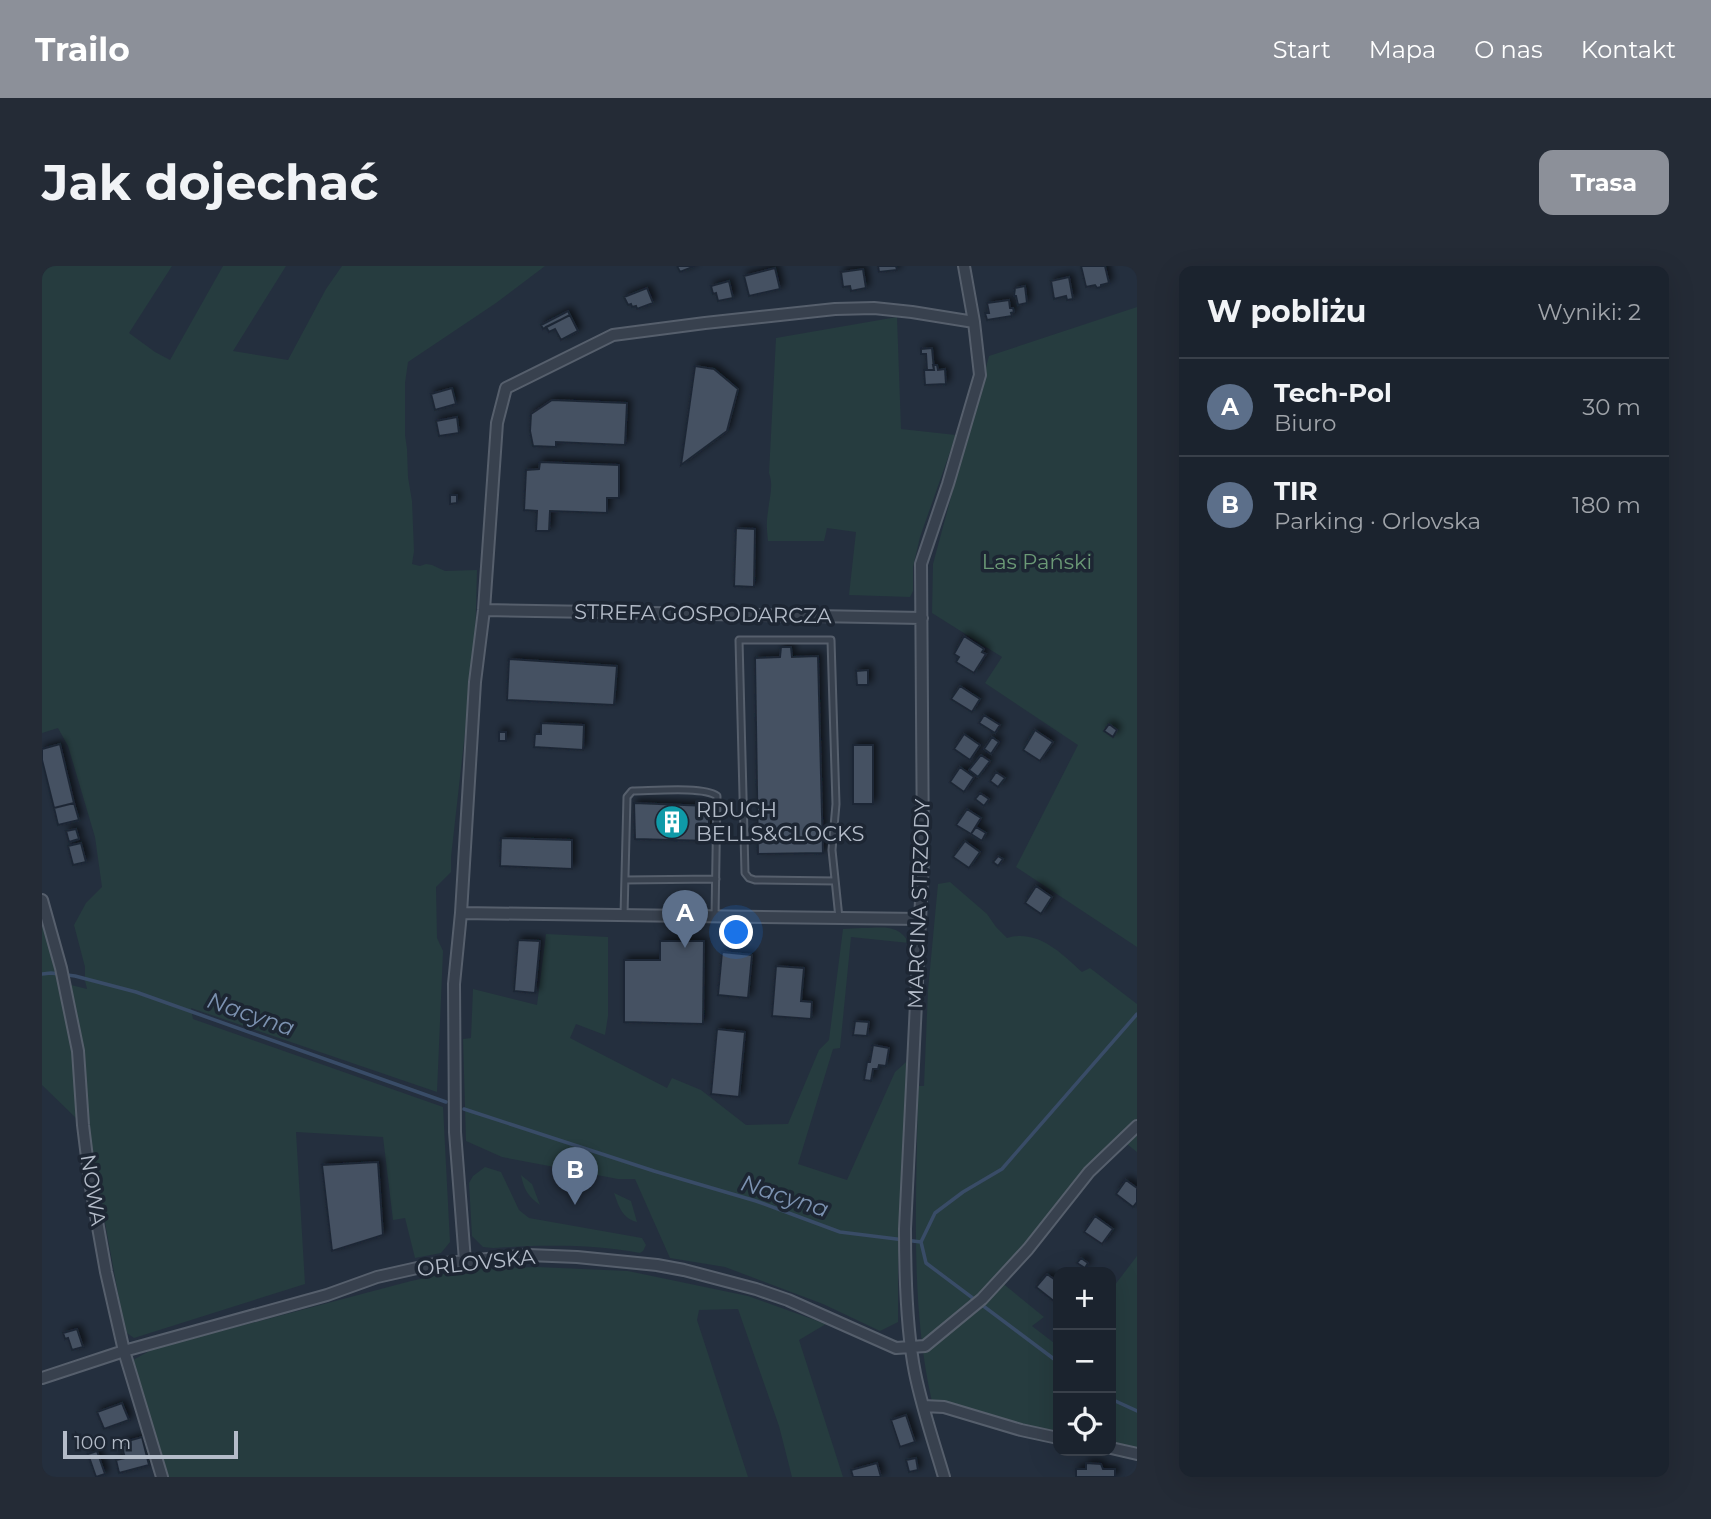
<!DOCTYPE html>
<html lang="pl">
<head>
<meta charset="utf-8">
<style>
  body { margin:0; font-family:Montserrat,sans-serif; background:#242b36; color:#f1f3f6 }
  .controls { position:absolute; right:21px; bottom:21px; display:grid; overflow:hidden; border-radius:14px; box-shadow:0 7px 28px #0002 }
  .controls button { width:63px; height:63px; display:grid; place-items:center; padding:0; border:0; border-bottom:2px solid #39404a; background:#1b232e; color:#f1f3f6; font:35px sans-serif }
  .scale { position:absolute; left:21px; bottom:18px; width:175px; box-sizing:border-box; padding-left:7px; border:4px solid #b4bcc9; border-top:0; font-size:19px; line-height:24px; white-space:nowrap; color:#b4bcc9; -webkit-text-stroke:5px #1d2633; paint-order:stroke }
  .you { position:absolute; left:695px; top:667px; width:24px; height:24px; margin:-18px; border:5px solid #fff; border-radius:50%; background:#1a73e8; box-shadow:0 0 0 10px #1a73e833 }
  .badge { display:grid; place-items:center; width:46px; height:46px; border-radius:50%; background:#8c9099; color:#fff; font-size:23px; font-weight:700 }
  .pin { position:absolute; translate:-50% -58px; filter:drop-shadow(0 2px 4px #0008) }
  .pin::after { content:''; position:absolute; top:37px; width:24px; height:21px; background:inherit; clip-path:polygon(0 0,100% 0,50% 100%) }
  .list { margin:0; padding:0; list-style:none }
  h2 { display:flex; justify-content:space-between; align-items:center; height:91px; margin:0; padding:0 28px; font-size:30px }
  h2 small { font-size:23px; font-weight:400; color:#a0a4aa }
  .list li { display:grid; grid-template-columns:46px 1fr auto; gap:21px; align-items:center; box-sizing:border-box; height:98px; padding:0 28px; border-top:2px solid #39404a }
  .list b { display:block; font-size:26px; white-space:nowrap }
  .list p { margin:0; font-size:23px; white-space:nowrap; color:#a0a4aa }
  .list em { font-size:23px; font-style:normal; color:#a0a4aa }
  .icon { flex:none; width:38px; height:38px; fill:none; stroke:currentColor; stroke-width:2; stroke-linecap:round; stroke-linejoin:round }
  .map { position:relative; flex:none; width:1095px; height:1211px; overflow:hidden; border-radius:14px }
  header { display:flex; align-items:center; gap:42px; box-sizing:border-box; height:98px; padding:0 35px; background:#8c9099; color:#fff }
  header strong { font-size:33px }
  nav { display:flex; gap:38px; margin-inline-start:auto; font-size:24px }
  .intro { display:flex; align-items:center; justify-content:space-between; box-sizing:border-box; height:168px; padding:0 42px }
  h1 { margin:0; font-size:49px }
  .button { padding:18px 32px; border-radius:14px; background:#8c9099; color:#fff; font-size:24px; font-weight:700 }
  main { display:flex; gap:42px; padding:0 42px }
  aside { flex:1; background:#1b232e; border-radius:14px; box-shadow:0 7px 28px #0002 }
  .map>svg:first-child { display:block }
</style>
</head>
<body>
<header>
<strong>Trailo</strong>
<nav><a>Start</a><a>Mapa</a><a>O nas</a><a>Kontakt</a></nav>
</header>
<div class="intro"><h1>Jak dojechać</h1><a class="button">Trasa</a></div>
<main>
<div class="map">
<svg width="1095" height="1211" viewBox="0 0 1095 1211">
  <defs>
    <filter id="shadow"><feDropShadow dx="3.5" dy="-3.5" stdDeviation="3.5" flood-color="#0009"/></filter>
  </defs>
  <rect width="100%" height="100%" fill="#242f3e"/>
  <path fill="#263c3f" d="M 0,0 L 130,0 L 87,67 L 113,86 L 128,94 L 181,0 L 244,0 L 191,85 L 246,94 L 284,23 L 300,0 L 503,0 L 454,37 L 366,96 L 363,117 L 363,169 L 365,183 L 366,211 L 370,235 L 372,285 L 370,298 L 378,300 L 384,298 L 390,299 L 403,305 L 435,304 L 433,378 L 409,591 L 409,606 L 394,621 L 395,672 L 401,685 L 395,826 L 149,742 L 151,753 L 401,841 L 408,976 L 399,987 L 373,992 L 363,952 L 351,954 L 341,871 L 254,866 L 263,1018 L 92,1072 L 85,1067 L 80,1049 L 50,886 L 43,816 L 41,785 L 29,719 L 45,723 L 43,715 L 43,701 L 32,659 L 44,637 L 60,621 L 53,571 L 26,480 L 16,462 L 0,467 Z
    M 1095,41 L 1095,681 L 974,601 L 1036,479 L 943,417 L 960,391 L 890,347 L 891,298 L 947,90 Z
    M 855,51 L 859,163 L 914,169 L 878,271 L 871,301 L 871,325 L 868,331 L 807,329 L 814,266 L 785,262 L 782,275 L 726,275 C 725,265 724,256 726,246 C 727,233 732,220 727,207 L 734,72 Z
    M 908,616 L 945,648 L 954,661 L 965,672 C 996,663 1019,687 1040,706 L 1048,702 L 1095,738 L 1095,886 L 1081,875 L 1000,958 L 953,1011 L 1002,1051 L 990,1060 L 1016,1080 L 1016,1167 L 972,1158 L 918,1140 L 890,1136 C 867,1034 875,924 876,820 L 882,820 L 886,724 L 896,618 Z
    M 0,655 L 16,712 L 32,783 L 34,852 L 0,819 Z
    M 819,662 C 840,662 856,657 867,677 L 809,671 L 798,782 L 791,783 L 756,898 L 805,914 L 853,806 L 872,789 L 856,1000 L 856,1056 L 838,1065 L 781,1038 L 683,1001 L 628,992 L 593,913 L 576,913 L 460,891 L 424,875 L 421,773 L 429,772 L 431,723 L 495,739 L 504,668 L 566,671 L 566,750 L 563,769 L 534,758 L 528,772 L 625,822 L 630,812 L 659,824 L 704,859 L 746,858 L 777,784 L 787,774 L 801,663 Z
    M 443,901 L 459,906 L 477,944 L 487,952 L 600,972 L 604,979 L 601,985 L 598,987 C 548,978 501,979 451,982 L 441,981 L 430,970 L 427,917 L 431,910 Z
    M 479,909 L 490,918 L 498,939 C 486,930 482,924 479,909 Z
    M 572,927 L 589,935 L 595,956 C 580,952 577,941 572,927 Z
    M 1095,990 L 1095,1183 L 1069,1178 L 1069,1024 Z
    M 495,1001 L 586,1005 L 706,1030 L 784,1058 L 757,1074 L 801,1211 L 750,1211 L 737,1160 L 696,1043 L 657,1044 L 655,1054 L 706,1211 L 126,1211 L 91,1094 L 111,1083 L 369,1015 L 424,1003 Z"/>
  <g fill="none" stroke-linecap="round" stroke-linejoin="round">
    <path stroke="#394c67" stroke-width="3.5" d="M 0,708 L 9,707 L 33,710 L 94,726 L 404,836
      M 422,843 L 612,905 L 714,935 L 798,966 L 879,976
      M 879,976 L 893,947 L 921,926 L 960,903 L 1095,748
      M 879,976 L 884,997 L 1016,1096
      M 1069,1133 L 1095,1145"/>
  </g>
  <path fill="#455162" stroke="#1f2835" stroke-width="2" filter="url(#shadow)" d="M 635,0 L 653,0 L 638,6 Z
    M 836,0 L 854,0 L 855,4 L 837,6 Z
    M 1039,0 L 1063,0 L 1067,17 L 1059,19 L 1059,21 L 1055,22 L 1053,19 L 1044,21 Z
    M 733,2 L 738,23 L 707,30 L 702,10 Z
    M 821,3 L 824,22 L 809,25 L 808,20 L 801,21 L 799,6 Z
    M 1027,11 L 1031,33 L 1025,34 L 1024,30 L 1012,33 L 1009,15 Z
    M 687,15 L 691,32 L 676,35 L 674,27 L 671,28 L 669,20 Z
    M 983,20 L 985,37 L 976,39 L 974,30 L 972,30 L 973,22 Z
    M 605,22 L 611,37 L 595,43 L 594,40 L 590,41 L 589,38 L 586,39 L 582,31 Z
    M 967,34 L 968,42 L 971,42 L 972,46 L 969,47 L 970,50 L 945,54 L 943,47 L 947,47 L 945,37 Z
    M 526,45 L 528,49 L 501,63 L 499,59 Z
    M 528,49 L 536,65 L 519,74 L 513,63 L 507,66 L 504,61 Z
    M 890,82 L 892,104 L 885,104 L 884,88 L 879,88 L 879,83 Z
    M 891,99 L 895,99 L 896,104 L 903,103 L 904,118 L 883,119 L 882,104 L 892,104 Z
    M 653,100 L 672,103 L 696,123 L 685,165 L 639,199 Z
    M 410,122 L 414,138 L 393,144 L 389,128 Z
    M 510,134 L 585,137 L 583,179 L 514,176 L 514,181 L 491,180 L 488,165 L 489,148 Z
    M 415,151 L 417,167 L 397,170 L 394,155 Z
    M 498,196 L 577,199 L 577,232 L 565,232 L 565,247 L 508,245 L 507,265 L 494,265 L 495,245 L 482,244 L 484,204 L 497,203 Z
    M 408,229 L 415,229 L 415,237 L 408,238 Z
    M 694,262 L 713,263 L 712,321 L 692,320 Z
    M 922,370 L 942,383 L 940,386 L 944,388 L 932,407 L 914,396 L 917,391 L 912,388 Z
    M 739,381 L 749,381 L 750,391 L 776,390 L 781,587 L 716,588 L 713,392 L 738,391 Z
    M 467,393 L 575,400 L 572,439 L 465,434 Z
    M 826,404 L 826,419 L 815,419 L 814,405 Z
    M 918,420 L 938,433 L 930,446 L 909,433 Z
    M 942,449 L 958,459 L 953,467 L 937,457 Z
    M 499,457 L 542,459 L 541,484 L 492,481 L 493,468 L 499,468 Z
    M 1067,458 L 1075,464 L 1071,471 L 1062,465 Z
    M 993,464 L 1011,476 L 998,495 L 981,484 Z
    M 457,466 L 464,466 L 464,475 L 457,475 Z
    M 922,468 L 938,479 L 928,494 L 912,483 Z
    M 950,471 L 957,476 L 949,488 L 942,483 Z
    M 18,478 L 32,537 L 12,542 L 0,494 L 0,483 Z
    M 811,479 L 831,479 L 831,538 L 811,538 Z
    M 939,489 L 948,495 L 936,511 L 927,504 Z
    M 918,501 L 932,511 L 922,526 L 908,516 Z
    M 954,506 L 963,512 L 956,521 L 948,515 Z
    M 938,527 L 947,533 L 942,540 L 933,533 Z
    M 32,537 L 37,554 L 16,559 L 12,542 Z
    M 592,537 L 667,540 L 667,575 L 593,573 Z
    M 925,543 L 939,552 L 929,568 L 914,559 Z
    M 934,561 L 944,567 L 940,575 L 929,568 Z
    M 34,563 L 37,573 L 27,576 L 24,565 Z
    M 459,572 L 530,574 L 530,603 L 458,600 Z
    M 923,575 L 938,586 L 927,602 L 911,591 Z
    M 39,577 L 44,596 L 31,599 L 26,580 Z
    M 956,590 L 961,593 L 956,600 L 951,596 Z
    M 994,620 L 1010,631 L 999,648 L 983,637 Z
    M 476,674 L 498,675 L 493,727 L 472,725 Z
    M 618,675 L 662,675 L 661,758 L 582,756 L 582,694 L 618,694 Z
    M 680,686 L 710,689 L 706,732 L 676,729 Z
    M 734,700 L 762,702 L 759,735 L 770,736 L 769,753 L 730,750 Z
    M 813,755 L 827,756 L 825,770 L 811,769 Z
    M 675,763 L 703,766 L 697,831 L 669,828 Z
    M 831,779 L 847,782 L 844,800 L 837,799 L 836,803 L 831,803 L 829,815 L 822,814 L 825,796 L 828,796 Z
    M 336,896 L 341,969 L 290,985 L 280,899 Z
    M 1084,914 L 1095,922 L 1095,936 L 1091,941 L 1074,928 Z
    M 1053,950 L 1071,963 L 1060,978 L 1042,966 Z
    M 1039,992 L 1046,997 L 1043,1002 L 1035,997 Z
    M 1005,1008 L 1016,1016 L 1016,1033 L 1013,1036 L 994,1021 Z
    M 35,1063 L 41,1081 L 30,1084 L 26,1072 L 23,1073 L 21,1067 Z
    M 80,1137 L 87,1154 L 62,1163 L 55,1146 Z
    M 864,1149 L 873,1176 L 858,1181 L 849,1154 Z
    M 100,1171 L 107,1199 L 77,1207 L 74,1194 L 83,1192 L 79,1177 Z
    M 55,1185 L 63,1208 L 54,1211 L 46,1188 Z
    M 874,1192 L 876,1204 L 867,1206 L 864,1194 Z
    M 835,1197 L 839,1211 L 811,1211 L 809,1204 Z
    M 1044,1197 L 1059,1198 L 1061,1203 L 1073,1203 L 1073,1211 L 1034,1211 L 1034,1203 L 1044,1203 Z"/>
  <g fill="none" stroke-linecap="round" stroke-linejoin="round">
    <g stroke="#565f6c" stroke-width="9">
      <path id="service" d="M 583,614 L 674,613
        M 793,615 L 713,614 L 707,612 L 703,607 L 697,374 L 789,374 L 794,538 L 790,584 L 797,652
        M 582,649 L 585,531 L 590,525 C 609,525 662,520 675,530 L 673,650"/>
    </g>
    <g stroke="#565f6c" stroke-width="14">
      <path id="minor" d="M 442,344 L 880,352
        M 0,634 L 19,702 L 36,785 L 41,859 L 48,916 L 64,1006 L 82,1085 L 120,1211
        M 419,647 L 879,653
        M 423,995 L 413,866 L 412,718 L 419,647 L 433,416 L 442,344 L 455,157 L 464,122 L 571,69 L 663,57 L 793,43 L 832,42 L 870,46 L 932,56
        M 0,1112 L 82,1085 L 285,1029 L 335,1011 L 393,998 L 486,989 L 535,991 L 615,999 L 642,1004 L 714,1023 L 746,1034 L 854,1082 L 883,1080 L 940,1033 L 986,983 L 1047,906 L 1095,860
        M 881,1140 L 902,1141 L 979,1164 L 1016,1172
        M 1069,1182 L 1095,1188
        M 902,1211 C 892,1177 880,1142 873,1107 C 864,1062 863,1009 863,963 L 881,593 L 879,298 L 906,218 L 938,109 L 932,56 L 922,0"/>
    </g>
    <use href="#service" stroke="#38414e" stroke-width="5"/>
    <use href="#minor" stroke="#38414e" stroke-width="10"/>
  </g>
  <defs>
    <g id="building-disc" transform="scale(1.75)"><circle r="9.5" fill="#0f9aa8" stroke="#1d2633"/><path d="M-4-6H4V6H1V3H-1V6H-4ZM-2.5-4.3h1.7v1.8h-1.7ZM.8-4.3h1.7v1.8H.8ZM-2.5-1h1.7V.8h-1.7ZM.8-1h1.7V.8H.8Z" fill="#fff"/></g>
  </defs>
  <g fill-rule="evenodd">
    <use href="#building-disc" x="630" y="556"/>
  </g>
  <g text-anchor="middle" stroke-width="7" stroke-linejoin="round" paint-order="stroke">
    <g font-size="21" fill="#6b9a76" stroke="#1d2633">
      <text x="995" y="303">Las Pański</text>
    </g>
    <g font-size="21" fill="#b4bcc9" stroke="#1d2633">
      <text transform="translate(661 348) rotate(1)" y="7">STREFA GOSPODARCZA</text>
      <text transform="translate(877 638) rotate(-88)" y="7">MARCINA STRZODY</text>
      <text transform="translate(51 924) rotate(81)" y="7">NOWA</text>
      <text transform="translate(434 997) rotate(-6)" y="7">ORLOVSKA</text>
    </g>
    <g font-size="21" fill="#b4bcc9" stroke="#1d2633" text-anchor="start">
      <text x="654" y="551">RDUCH<tspan x="654" dy="24">BELLS&amp;CLOCKS</tspan></text>
    </g>
    <g font-size="23" font-style="italic" fill="#7c92b1" stroke="#1d2633">
      <text transform="translate(209 748) rotate(19)" y="8">Nacyna</text>
      <text transform="translate(743 930) rotate(18)" y="8">Nacyna</text>
    </g>
  </g>
</svg>
<div class="controls">
<button>+</button>
<button>−</button>
<button><svg class="icon" aria-label="locate" viewBox="0 0 24 24"><circle cx="12" cy="12" r="6"/><path d="M12 2v4M12 18v4M2 12h4M18 12h4"/></svg></button>
</div>
<div class="scale">100 m</div>
<div class="you"></div>
<div class="pin badge" style="left:643px;top:682px;background:#5c6f8a">A</div>
<div class="pin badge" style="left:533px;top:939px;background:#5c6f8a">B</div>
</div>
<aside>
<h2>W pobliżu<small>Wyniki: 2</small></h2>
<ul class="list">
<li><span class="badge" style="background:#5c6f8a">A</span><div><b>Tech-Pol</b><p>Biuro</p></div><em>30 m</em></li>
<li><span class="badge" style="background:#5c6f8a">B</span><div><b>TIR</b><p>Parking · Orlovska</p></div><em>180 m</em></li>
</ul>
</aside>
</main>
</body>
</html>
